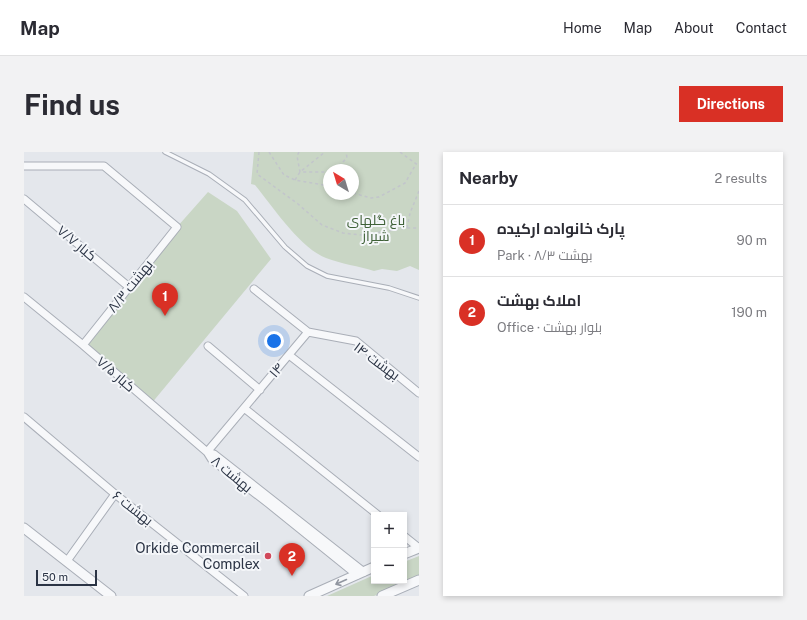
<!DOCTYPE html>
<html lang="en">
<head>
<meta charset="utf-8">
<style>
  body { margin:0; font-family:"Public Sans",Cairo,sans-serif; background:#f2f2f3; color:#2b2b33 }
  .controls { position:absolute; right:12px; bottom:12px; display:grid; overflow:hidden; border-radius:0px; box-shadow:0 2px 6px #0003 }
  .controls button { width:36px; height:36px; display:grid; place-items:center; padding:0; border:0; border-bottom:1px solid #e1e1e2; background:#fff; color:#2b2b33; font:20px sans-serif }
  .compass { position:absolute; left:299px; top:12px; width:36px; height:36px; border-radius:50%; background:#fff; box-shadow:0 2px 6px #0003; rotate:322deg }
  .scale { position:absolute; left:12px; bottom:10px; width:61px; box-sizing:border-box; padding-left:4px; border:2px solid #2b3445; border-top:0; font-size:11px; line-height:14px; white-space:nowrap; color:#2b3445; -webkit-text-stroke:3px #f4f6f9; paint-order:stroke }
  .you { position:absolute; left:250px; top:189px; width:14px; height:14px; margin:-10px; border:3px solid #fff; border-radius:50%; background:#1a73e8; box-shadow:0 0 0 6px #1a73e833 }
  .badge { display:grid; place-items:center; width:26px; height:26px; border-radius:50%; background:#d93025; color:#fff; font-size:13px; font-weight:700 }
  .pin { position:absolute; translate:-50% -33px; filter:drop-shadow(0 1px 2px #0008) }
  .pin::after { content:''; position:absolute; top:21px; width:14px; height:12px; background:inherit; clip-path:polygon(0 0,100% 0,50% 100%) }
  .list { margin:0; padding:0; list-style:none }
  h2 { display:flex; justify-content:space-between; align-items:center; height:52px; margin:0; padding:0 16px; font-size:17px }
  h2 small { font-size:13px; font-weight:400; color:#7c7c81 }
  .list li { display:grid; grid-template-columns:26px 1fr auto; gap:12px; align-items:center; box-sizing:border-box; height:72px; padding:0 16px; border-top:1px solid #e1e1e2 }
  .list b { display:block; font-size:15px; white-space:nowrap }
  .list p { margin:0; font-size:13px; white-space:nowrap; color:#7c7c81 }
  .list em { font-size:13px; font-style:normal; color:#7c7c81 }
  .map { position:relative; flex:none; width:395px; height:444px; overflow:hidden; border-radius:0px }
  header { display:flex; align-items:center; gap:24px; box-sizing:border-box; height:56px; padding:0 20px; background:#fff; border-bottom:1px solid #e1e1e2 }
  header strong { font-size:19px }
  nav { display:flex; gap:22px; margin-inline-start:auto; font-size:14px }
  .intro { display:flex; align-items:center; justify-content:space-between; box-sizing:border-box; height:96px; padding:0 24px }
  h1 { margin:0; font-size:28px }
  .button { padding:10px 18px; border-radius:0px; background:#d93025; color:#fff; font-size:14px; font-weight:700 }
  main { display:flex; gap:24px; padding:0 24px }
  aside { flex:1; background:#fff; border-radius:0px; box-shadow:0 2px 6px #0003 }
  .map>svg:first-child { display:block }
</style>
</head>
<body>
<header>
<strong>Map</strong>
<nav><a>Home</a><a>Map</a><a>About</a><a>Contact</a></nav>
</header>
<div class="intro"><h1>Find us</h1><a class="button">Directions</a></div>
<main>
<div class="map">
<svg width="395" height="444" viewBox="0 0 395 444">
  <rect width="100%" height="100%" fill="#e4e7ec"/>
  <path fill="#c9d6c5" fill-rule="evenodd" d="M 230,0 L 395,0 L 395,118 L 386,114 L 373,119 L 358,117 L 350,119 C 335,114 317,112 302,106 C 276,96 249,55 231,33 L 227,32 ZM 305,18 L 329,18 L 329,42 L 305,42 Z
    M 184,40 L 213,59 L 247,107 L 127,252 L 59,193 L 153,75 Z
    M 395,404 L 395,425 L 350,444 L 303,444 L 350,423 L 350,429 L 380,429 L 380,410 Z"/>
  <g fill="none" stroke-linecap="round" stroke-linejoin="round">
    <g stroke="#a9aeb7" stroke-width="5.5">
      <path id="service" d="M 141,0 L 185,22 L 221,48 L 261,95 L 283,114 L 303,124 L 365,136 L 395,146"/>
    </g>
    <g stroke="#a9aeb7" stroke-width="9">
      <path id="minor" d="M 0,14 L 80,14 L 153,75 L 59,193
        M 0,47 L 105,135
        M 230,137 L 284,180 L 332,189 L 395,241
        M 0,145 L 59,193 L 183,300 L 188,308 L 245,352 L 333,423
        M 184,194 L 236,238
        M 265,203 L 395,305
        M 220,256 L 354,363
        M 0,265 L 91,342 L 220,444
        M 183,300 L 190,302 L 340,420
        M 183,300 L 284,180
        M 380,384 L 395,396
        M 43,409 L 91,342"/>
    </g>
    <g stroke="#a9aeb7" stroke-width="11">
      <path id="tertiary" d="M 0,376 L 87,444
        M 380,402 L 395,396
        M 285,444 L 350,415
        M 358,444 L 395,428"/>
    </g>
    <path stroke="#c2c5cb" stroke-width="1.5" stroke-dasharray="3 3" stroke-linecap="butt" d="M 235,0 L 233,22 L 274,52 L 298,73 L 319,81 L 336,83 L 383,76 L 395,76
      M 245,0 L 260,23 L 271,28 L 305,34
      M 275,0 L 273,4 L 276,20 L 305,20
      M 376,0 L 395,14
      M 310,18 L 323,6 L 322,0
      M 271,28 L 276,20 L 301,0
      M 329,41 L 347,46 L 355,45 L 381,31 L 392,12
      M 383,76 L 386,61 L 395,39"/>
    <use href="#service" stroke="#f7f8fa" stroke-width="3.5"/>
    <use href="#minor" stroke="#f7f8fa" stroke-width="7"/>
    <use href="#tertiary" stroke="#f7f8fa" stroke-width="9"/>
  </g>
  <defs><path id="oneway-shaft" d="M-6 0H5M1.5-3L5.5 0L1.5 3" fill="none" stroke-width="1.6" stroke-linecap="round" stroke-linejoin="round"/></defs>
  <use stroke="#9196a0" href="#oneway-shaft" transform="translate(317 430) rotate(156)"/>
  <circle fill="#d1495b" stroke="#f4f6f9" stroke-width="1.5" cx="244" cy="404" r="4"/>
  <g text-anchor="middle" stroke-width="4" stroke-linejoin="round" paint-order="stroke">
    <g font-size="14" fill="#3f6138" stroke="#f4f6f9">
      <text x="352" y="73">باغ گلهای<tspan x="352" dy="16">شیراز</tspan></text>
    </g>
    <g font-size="14" fill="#2b3445" stroke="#f4f6f9">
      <text transform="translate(53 91) rotate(40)" y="5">۷/۷ کبار</text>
      <text transform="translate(106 134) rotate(-51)" y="5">بهشت ۸/۳</text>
      <text transform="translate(353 209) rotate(37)" y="5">۱۴ بهشت</text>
      <text transform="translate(252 218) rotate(-50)" y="5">۱۴</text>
      <text transform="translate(92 222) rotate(41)" y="5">۷/۵ کبار</text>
      <text transform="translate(208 322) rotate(40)" y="5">۸ بهشت</text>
      <text transform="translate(109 356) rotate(38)" y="5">۶ بهشت</text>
    </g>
    <g font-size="14" fill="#2b3445" stroke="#f4f6f9" text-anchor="end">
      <text x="236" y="401">Orkide Commercail<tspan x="236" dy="16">Complex</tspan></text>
    </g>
  </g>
</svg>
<div class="controls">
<button>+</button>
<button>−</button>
</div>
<svg class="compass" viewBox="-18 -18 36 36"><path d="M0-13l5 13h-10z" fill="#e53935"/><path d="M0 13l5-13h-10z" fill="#7c7c81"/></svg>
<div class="scale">50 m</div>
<div class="you"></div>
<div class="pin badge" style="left:141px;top:164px">1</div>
<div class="pin badge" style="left:268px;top:424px">2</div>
</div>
<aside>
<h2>Nearby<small>2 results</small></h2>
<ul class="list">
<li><span class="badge">1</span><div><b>پارک خانواده ارکیده</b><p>Park · بهشت ۸/۳</p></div><em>90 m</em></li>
<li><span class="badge">2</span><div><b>املاک بهشت</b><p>Office · بلوار بهشت</p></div><em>190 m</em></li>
</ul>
</aside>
</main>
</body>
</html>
